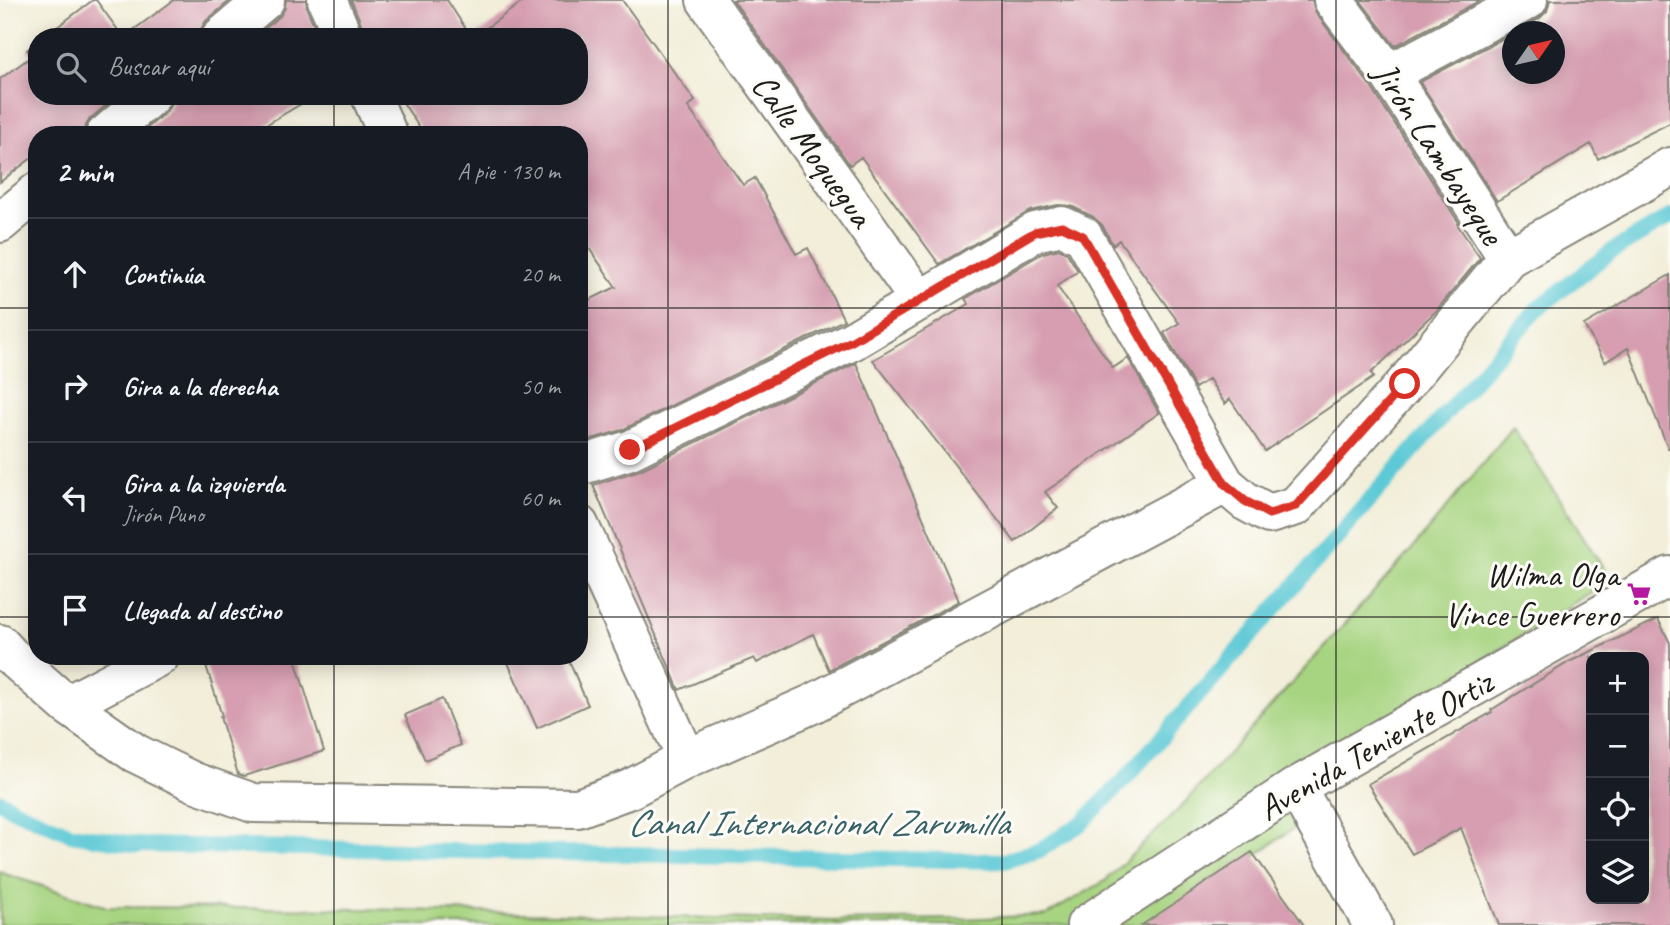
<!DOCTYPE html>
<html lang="es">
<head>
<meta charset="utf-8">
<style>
  body { margin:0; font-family:Caveat,sans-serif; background:#242831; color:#f1f3f6 }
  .controls { position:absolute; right:21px; bottom:21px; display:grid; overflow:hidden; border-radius:14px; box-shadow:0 4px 18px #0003 }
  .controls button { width:63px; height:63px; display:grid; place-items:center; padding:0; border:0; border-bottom:2px solid #363941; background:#171b24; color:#f1f3f6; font:35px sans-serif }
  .compass { position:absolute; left:1502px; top:21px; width:63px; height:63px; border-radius:50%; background:#171b24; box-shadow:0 4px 18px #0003; rotate:56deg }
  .stop { position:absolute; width:21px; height:21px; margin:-16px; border:5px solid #d93025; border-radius:50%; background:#fff }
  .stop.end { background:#d93025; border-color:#fff; box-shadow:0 2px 7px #0008 }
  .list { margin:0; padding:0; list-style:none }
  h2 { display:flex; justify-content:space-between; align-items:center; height:91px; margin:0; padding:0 28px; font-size:30px }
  h2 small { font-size:23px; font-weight:400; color:#9ea1a6 }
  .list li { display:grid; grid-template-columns:46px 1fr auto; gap:21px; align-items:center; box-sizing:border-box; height:112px; padding:0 28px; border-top:2px solid #363941 }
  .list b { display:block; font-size:26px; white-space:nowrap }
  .list p { margin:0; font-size:23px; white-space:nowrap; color:#9ea1a6 }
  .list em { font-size:23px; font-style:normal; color:#9ea1a6 }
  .icon { flex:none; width:38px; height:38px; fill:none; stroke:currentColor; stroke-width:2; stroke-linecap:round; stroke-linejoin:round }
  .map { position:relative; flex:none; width:1670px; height:925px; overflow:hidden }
  .search { position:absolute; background:#171b24; box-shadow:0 4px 18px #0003; left:28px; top:28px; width:560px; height:77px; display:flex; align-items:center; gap:18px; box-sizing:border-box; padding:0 24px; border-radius:28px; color:#9ea1a6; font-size:26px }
  .panel { position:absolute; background:#171b24; box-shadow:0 4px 18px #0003; left:28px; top:126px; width:560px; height:539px; border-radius:28px }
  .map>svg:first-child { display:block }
</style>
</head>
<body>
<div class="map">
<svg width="1670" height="925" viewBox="0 0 1670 925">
  <rect width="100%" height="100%" fill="#fdfcf7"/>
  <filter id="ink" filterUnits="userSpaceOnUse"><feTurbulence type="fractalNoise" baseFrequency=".0143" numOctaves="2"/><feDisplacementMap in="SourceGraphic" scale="14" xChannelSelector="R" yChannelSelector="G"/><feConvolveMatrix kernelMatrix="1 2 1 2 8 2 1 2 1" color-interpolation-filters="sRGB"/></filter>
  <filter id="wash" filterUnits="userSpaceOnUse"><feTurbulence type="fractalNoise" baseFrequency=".00686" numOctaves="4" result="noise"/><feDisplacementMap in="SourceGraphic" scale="28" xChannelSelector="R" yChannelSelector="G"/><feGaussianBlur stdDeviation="1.57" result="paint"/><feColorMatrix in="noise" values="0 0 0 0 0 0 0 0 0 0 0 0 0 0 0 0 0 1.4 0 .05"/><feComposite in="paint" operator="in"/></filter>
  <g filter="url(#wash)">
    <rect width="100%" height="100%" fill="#f2eed9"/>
    <path fill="#a7d481" stroke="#62784e" stroke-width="2" d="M 1513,427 L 1611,580 L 1361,736 L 1291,830 L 1159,925 L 0,925 L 0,871 L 5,874 L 107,907 L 361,909 L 831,921 L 963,919 L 1046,915 L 1105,881 L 1179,809 L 1413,548 Z"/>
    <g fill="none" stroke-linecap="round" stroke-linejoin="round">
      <path stroke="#5dc9d6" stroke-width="16" d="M 0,801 L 17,811 L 71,834 L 139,845 L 1004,861 L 1040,850 L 1082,823 L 1126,778 L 1537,309 L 1612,251 L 1670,217"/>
    </g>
    <g id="blocks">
      <path fill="#d69eb0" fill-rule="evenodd" d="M 93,0 L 96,0 L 123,37 L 44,37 Z
        M 174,0 L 231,0 L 206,21 L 201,29 L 200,37 L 124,37 Z
        M 286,0 L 306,0 L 307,9 L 319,37 L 255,37 L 280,16 L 285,8 Z
        M 351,0 L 447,0 L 471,37 L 364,37 L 363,28 Z
        M 525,0 L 622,0 L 695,101 L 688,107 L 743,185 L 755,178 L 796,254 L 808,248 L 844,320 L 622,430 L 579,443 L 579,305 L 616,287 L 579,234 L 579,135 L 424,135 L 399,96 L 579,96 L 579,37 L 474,37 Z
        M 733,0 L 1312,0 L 1316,13 L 1371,87 L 1459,223 L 1457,224 L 1480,258 L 1436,311 L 1371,373 L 1374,377 L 1265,451 L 1230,399 L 1225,404 L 1209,379 L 1195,388 L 1164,333 L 1179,323 L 1119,240 L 1113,245 L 1102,225 L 1092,216 L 1071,206 L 1058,205 L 1030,211 L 939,264 L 861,157 L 850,165 Z
        M 1360,0 L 1481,0 L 1395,46 Z
        M 1550,0 L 1670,0 L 1670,123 L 1598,159 L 1591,144 L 1497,201 L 1420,82 L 1513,33 L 1513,74 L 1555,74 L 1555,32 L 1515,32 L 1539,19 L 1547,11 Z
        M 37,42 L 37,96 L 117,96 L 90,119 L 85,127 L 84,135 L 37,135 L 37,154 L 0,182 L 0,79 L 32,56 L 27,50 Z
        M 172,96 L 314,96 L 249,135 L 139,135 L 166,112 L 171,104 Z
        M 1059,249 L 1067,253 L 1078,271 L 1057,286 L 1113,368 L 1128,358 L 1159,413 L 1045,492 L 1058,508 L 1015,542 L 873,360 L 969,304 L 965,299 L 1043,253 Z
        M 1670,275 L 1670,448 L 1668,448 L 1628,348 L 1605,362 L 1584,325 Z
        M 856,363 L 959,601 L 829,670 L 813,634 L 757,663 L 754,658 L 679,690 L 593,485 L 640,470 Z
        M 1658,619 L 1670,643 L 1670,925 L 1499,925 L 1461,828 L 1412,854 L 1368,784 L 1492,712 L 1491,710 L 1569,662 ZM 1591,657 L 1644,657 L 1644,899 L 1591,899 Z
        M 203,656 L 294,656 L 324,751 L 244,776 L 238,774 L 220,717 L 222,716 Z
        M 505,656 L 567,656 L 588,705 L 537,728 Z
        M 442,699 L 461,745 L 425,760 L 405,715 Z
        M 1252,852 L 1304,925 L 1142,925 Z"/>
    </g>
  </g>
  <g filter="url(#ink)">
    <use href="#blocks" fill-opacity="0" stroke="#87857a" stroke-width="2"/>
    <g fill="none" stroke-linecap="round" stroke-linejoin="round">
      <g stroke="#87857a" stroke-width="42">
        <path id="street" d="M 327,0 L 343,37
          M 706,0 L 920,301
          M 1333,0 L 1389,74 L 1508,258
          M 221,37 L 265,0
          M 1389,74 L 1528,0
          M 371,96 L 388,135
          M 105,135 L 151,96
          M 0,223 L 37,192
          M 579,466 L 630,450 L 852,341 L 1035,232 L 1062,226 L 1083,236 L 1225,484 L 1245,501 L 1269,514 L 1296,506 L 1405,384 L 1508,258 L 1670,167
          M 579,525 L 687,759
          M 0,644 L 10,655 L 67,705 L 135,753 L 194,782 L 253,803 L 578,808 L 630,789 L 687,759 L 812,704 L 1225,484
          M 67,705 L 160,656
          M 1296,787 L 1373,925
          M 1086,925 L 1296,787 L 1670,576"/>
      </g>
      <use href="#street" stroke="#fff" stroke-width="38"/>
    </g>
  </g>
  <g fill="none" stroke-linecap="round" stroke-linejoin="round" filter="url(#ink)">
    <path stroke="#d93025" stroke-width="9" d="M 630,450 L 852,341 L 1035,232 L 1062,226 L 1083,236 L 1225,484 L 1245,501 L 1269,514 L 1296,506 L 1405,384"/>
  </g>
  <path fill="none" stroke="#1c1c1c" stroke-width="2" stroke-opacity="0.55" d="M 334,0 L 334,37M 668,0 L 668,925M 1002,0 L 1002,925M 1336,0 L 1336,925M 334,96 L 334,135M 0,308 L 37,308M 579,308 L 1670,308M 0,617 L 37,617M 579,617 L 1670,617M 334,656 L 334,925"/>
  <defs>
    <g id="supermarket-bare" transform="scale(1.89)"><path d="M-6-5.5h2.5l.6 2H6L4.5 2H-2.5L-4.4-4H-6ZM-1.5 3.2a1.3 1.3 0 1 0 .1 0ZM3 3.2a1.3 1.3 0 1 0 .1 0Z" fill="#b5179e" stroke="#fdfcf7" stroke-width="2.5" paint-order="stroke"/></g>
  </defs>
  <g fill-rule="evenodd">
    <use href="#supermarket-bare" x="1639" y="594"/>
  </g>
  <g text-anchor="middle" stroke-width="6" stroke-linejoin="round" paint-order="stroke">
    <g font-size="35" fill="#1c1c1c" stroke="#fdfcf7">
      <text transform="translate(813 150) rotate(54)" y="12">Calle Moquegua</text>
      <text transform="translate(1439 153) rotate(57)" y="12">Jirón Lambayeque</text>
      <text transform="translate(1375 745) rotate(-30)" y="12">Avenida Teniente Ortiz</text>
    </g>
    <g font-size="35" fill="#1c1c1c" stroke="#fdfcf7" text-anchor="end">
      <text x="1619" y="586">Wilma Olga<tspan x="1619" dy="40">Vince Guerrero</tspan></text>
    </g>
    <g font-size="37" font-style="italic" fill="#366166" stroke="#fdfcf7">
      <text x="818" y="835">Canal Internacional Zarumilla</text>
    </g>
  </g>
</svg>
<div class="controls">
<button>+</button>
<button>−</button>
<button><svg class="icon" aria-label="locate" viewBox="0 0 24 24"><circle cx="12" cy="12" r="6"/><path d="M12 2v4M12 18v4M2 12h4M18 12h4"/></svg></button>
<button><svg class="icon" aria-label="layers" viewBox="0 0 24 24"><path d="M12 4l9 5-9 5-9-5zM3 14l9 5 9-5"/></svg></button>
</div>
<svg class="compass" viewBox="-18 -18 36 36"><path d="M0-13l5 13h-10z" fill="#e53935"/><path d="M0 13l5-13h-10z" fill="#9ea1a6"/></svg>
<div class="stop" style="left:1405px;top:384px"></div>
<div class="stop end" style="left:630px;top:450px"></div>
<div class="search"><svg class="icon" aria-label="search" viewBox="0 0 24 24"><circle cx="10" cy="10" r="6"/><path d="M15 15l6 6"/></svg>Buscar aquí</div>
<section class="panel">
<h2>2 min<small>A pie · 130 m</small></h2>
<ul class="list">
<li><svg class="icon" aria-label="ahead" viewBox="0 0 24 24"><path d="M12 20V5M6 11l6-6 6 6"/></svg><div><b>Continúa</b></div><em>20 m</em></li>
<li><svg class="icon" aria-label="right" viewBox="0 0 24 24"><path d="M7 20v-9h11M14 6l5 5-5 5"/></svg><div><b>Gira a la derecha</b></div><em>50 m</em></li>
<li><svg class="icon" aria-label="left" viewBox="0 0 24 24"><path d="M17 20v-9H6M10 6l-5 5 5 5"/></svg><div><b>Gira a la izquierda</b><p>Jirón Puno</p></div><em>60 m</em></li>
<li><svg class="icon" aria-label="arrive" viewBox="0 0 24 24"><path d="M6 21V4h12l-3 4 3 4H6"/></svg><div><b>Llegada al destino</b></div></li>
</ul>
</section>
</div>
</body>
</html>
